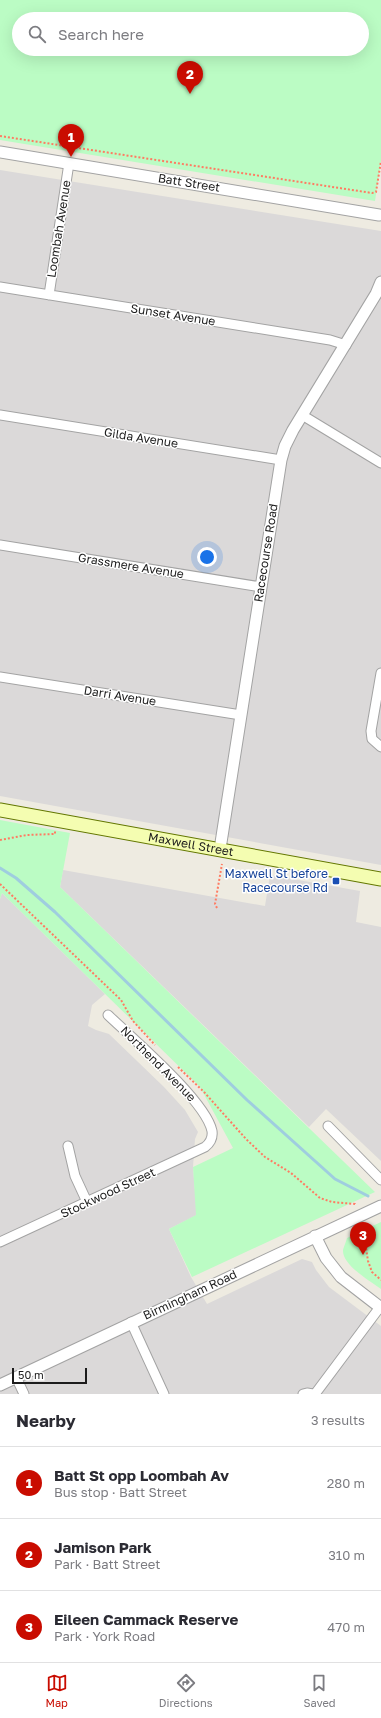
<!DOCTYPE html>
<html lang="en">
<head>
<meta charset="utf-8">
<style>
  body { margin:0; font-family:"Golos Text",sans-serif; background:#f2f2f3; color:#2b2b33 }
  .scale { position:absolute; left:12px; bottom:10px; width:75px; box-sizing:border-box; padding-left:4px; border:2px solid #1c1c1c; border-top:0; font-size:11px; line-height:14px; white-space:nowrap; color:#1c1c1c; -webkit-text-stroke:3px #fff; paint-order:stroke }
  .you { position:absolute; left:207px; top:557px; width:14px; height:14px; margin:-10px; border:3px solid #fff; border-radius:50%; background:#1a73e8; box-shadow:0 0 0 6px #1a73e833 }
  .badge { display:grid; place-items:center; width:26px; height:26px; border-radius:50%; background:#c90c00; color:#fff; font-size:13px; font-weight:700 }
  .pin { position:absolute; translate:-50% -33px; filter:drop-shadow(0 1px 2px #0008) }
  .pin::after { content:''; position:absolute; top:21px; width:14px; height:12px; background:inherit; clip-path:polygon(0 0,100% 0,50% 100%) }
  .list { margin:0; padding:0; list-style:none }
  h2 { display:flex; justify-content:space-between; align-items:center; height:52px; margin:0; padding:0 16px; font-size:17px }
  h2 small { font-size:13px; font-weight:400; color:#7c7c81 }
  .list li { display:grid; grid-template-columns:26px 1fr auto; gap:12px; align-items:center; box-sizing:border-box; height:72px; padding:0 16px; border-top:1px solid #e1e1e2 }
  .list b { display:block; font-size:15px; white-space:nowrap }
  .list p { margin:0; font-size:13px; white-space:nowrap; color:#7c7c81 }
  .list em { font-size:13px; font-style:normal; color:#7c7c81 }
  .icon { flex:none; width:22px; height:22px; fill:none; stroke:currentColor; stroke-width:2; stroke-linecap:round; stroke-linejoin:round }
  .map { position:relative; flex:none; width:381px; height:1394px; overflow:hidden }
  .search { position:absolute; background:#fff; box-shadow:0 4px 16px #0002; left:12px; right:12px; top:12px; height:44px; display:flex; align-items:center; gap:10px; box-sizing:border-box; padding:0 14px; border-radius:22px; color:#7c7c81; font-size:15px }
  .sheet { height:268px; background:#fff }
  nav { display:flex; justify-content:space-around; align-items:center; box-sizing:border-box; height:56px; border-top:1px solid #e1e1e2; background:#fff; font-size:11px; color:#7c7c81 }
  nav a { display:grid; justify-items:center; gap:2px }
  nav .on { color:#c90c00 }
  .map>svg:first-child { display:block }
</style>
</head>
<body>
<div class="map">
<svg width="381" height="1394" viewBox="0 0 381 1394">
  <rect width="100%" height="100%" fill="#eeebe1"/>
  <path fill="#dbd9d9" d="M 0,170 L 381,231 L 381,865 L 0,796 Z
    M 63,870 L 265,906 L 270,875 L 360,891 L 356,922 L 381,927 L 381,1161 L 326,1109 L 309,1127 L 60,887 Z
    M 2,893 L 105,994 L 92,1005 L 88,1026 L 96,1030 L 109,1034 L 164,1087 L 185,1110 L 198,1132 L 195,1139 L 193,1167 L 197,1215 L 169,1229 L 191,1277 L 207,1304 L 302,1259 L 312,1262 L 316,1270 L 329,1287 L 381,1326 L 381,1394 L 0,1394 L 0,899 Z"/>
  <path fill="#bbfcc4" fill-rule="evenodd" d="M 0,0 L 381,0 L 381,161 L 375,201 L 0,140 ZM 19,19 L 362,19 L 362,49 L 19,49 Z
    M 0,820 L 70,833 L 60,887 L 375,1192 L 192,1277 L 169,1229 L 196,1215 L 193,1167 L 233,1148 L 200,1087 L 2,893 L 0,899 Z
    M 381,1222 L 381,1289 C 370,1281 342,1265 343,1250 C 344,1246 346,1242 347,1238 Z"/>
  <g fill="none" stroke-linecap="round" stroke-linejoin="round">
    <path stroke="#9fcddf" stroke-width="3" d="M 0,868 L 16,878 L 55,912 L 247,1100 L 335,1179 L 368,1196"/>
    <g stroke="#a3a3a3" stroke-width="11">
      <path id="minor" d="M 0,287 L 330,340 L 346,345
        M 49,295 L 69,163
        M 0,415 L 281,460
        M 302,415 L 381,463
        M 0,545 L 261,587
        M 381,673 L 371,731 L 372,739 L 381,747
        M 0,677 L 241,715
        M 328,1126 L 381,1180
        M 68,1146 L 75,1176 L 87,1202
        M 0,1242 L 205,1147 C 210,1143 213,1138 212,1131 C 206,1101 132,1038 108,1015
        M 131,1322 L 164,1394
        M 16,1377 L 24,1394
        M 303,1394 L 307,1393 L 313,1394
        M 315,1394 L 380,1307"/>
    </g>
    <g stroke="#a3a3a3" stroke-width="13">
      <path id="tertiary" d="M 0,152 L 379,215
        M 220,849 L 281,460 L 285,446 L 293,430 L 376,294 L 381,282
        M 315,1236 L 326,1258 L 341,1277 L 381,1308
        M 0,1385 L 381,1206"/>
    </g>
    <g stroke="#637700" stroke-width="15">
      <g id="secondary">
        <path id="s1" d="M 0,810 L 381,879"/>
      </g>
    </g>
    <path stroke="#ff7b62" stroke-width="2" stroke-dasharray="2 2" stroke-linecap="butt" d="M 0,136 L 372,193 L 376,192 L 381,161
      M 0,840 L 27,835 L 55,834 L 55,831
      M 0,884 L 121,1000 L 133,1021 L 155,1045
      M 217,908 L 215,904 L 222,864
      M 178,1067 L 204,1092 L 246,1139 L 265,1157 L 291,1173 L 320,1198 L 332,1202 L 355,1204 L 356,1206
      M 365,1226 L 363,1227 L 368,1261 L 372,1272 L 381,1280"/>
    <use href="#minor" stroke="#fff" stroke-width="9"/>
    <use href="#tertiary" stroke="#fff" stroke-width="11"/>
    <use href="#secondary" stroke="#f4fdb1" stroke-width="13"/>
  </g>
  <rect fill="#1a4fb4" stroke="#fff" stroke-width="1.5" x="332" y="877" width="8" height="8" rx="2"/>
  <g text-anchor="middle" stroke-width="3" stroke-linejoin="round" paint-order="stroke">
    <g font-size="12" fill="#1c1c1c" stroke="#fff">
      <text transform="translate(189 183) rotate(9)" y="4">Batt Street</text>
      <text transform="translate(59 229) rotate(-81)" y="4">Loombah Avenue</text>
      <text transform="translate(173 315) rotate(9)" y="4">Sunset Avenue</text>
      <text transform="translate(141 438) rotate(9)" y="4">Gilda Avenue</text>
      <text transform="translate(266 553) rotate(-81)" y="4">Racecourse Road</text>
      <text transform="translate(131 566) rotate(9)" y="4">Grassmere Avenue</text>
      <text transform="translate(120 696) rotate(9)" y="4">Darri Avenue</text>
      <text dy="4" stroke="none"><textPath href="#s1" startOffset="194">Maxwell Street</textPath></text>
      <text transform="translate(158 1064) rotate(45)" y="4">Northend Avenue</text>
      <text transform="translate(108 1193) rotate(-25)" y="4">Stockwood Street</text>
      <text transform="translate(190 1295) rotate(-25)" y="4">Birmingham Road</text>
    </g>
    <g font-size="12" fill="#164399" stroke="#fff" text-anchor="end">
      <text x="328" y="878">Maxwell St before<tspan x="328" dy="14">Racecourse Rd</tspan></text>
    </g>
  </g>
</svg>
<div class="scale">50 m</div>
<div class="you"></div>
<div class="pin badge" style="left:71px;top:157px">1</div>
<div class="pin badge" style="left:190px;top:94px">2</div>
<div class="pin badge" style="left:363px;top:1255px">3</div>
<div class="search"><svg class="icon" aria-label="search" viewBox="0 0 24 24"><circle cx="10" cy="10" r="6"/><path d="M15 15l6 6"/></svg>Search here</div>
</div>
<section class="sheet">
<h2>Nearby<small>3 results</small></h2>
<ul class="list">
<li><span class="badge">1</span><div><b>Batt St opp Loombah Av</b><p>Bus stop · Batt Street</p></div><em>280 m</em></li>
<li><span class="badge">2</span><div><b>Jamison Park</b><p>Park · Batt Street</p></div><em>310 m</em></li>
<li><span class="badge">3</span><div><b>Eileen Cammack Reserve</b><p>Park · York Road</p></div><em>470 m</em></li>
</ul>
</section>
<nav>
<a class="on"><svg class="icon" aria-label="map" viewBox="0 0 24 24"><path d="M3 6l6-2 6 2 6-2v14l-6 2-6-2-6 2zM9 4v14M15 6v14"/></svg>Map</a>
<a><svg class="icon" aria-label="directions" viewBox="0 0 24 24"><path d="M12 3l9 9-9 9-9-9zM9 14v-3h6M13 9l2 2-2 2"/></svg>Directions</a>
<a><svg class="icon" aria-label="saved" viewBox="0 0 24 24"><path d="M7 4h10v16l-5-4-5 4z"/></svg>Saved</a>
</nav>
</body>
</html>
